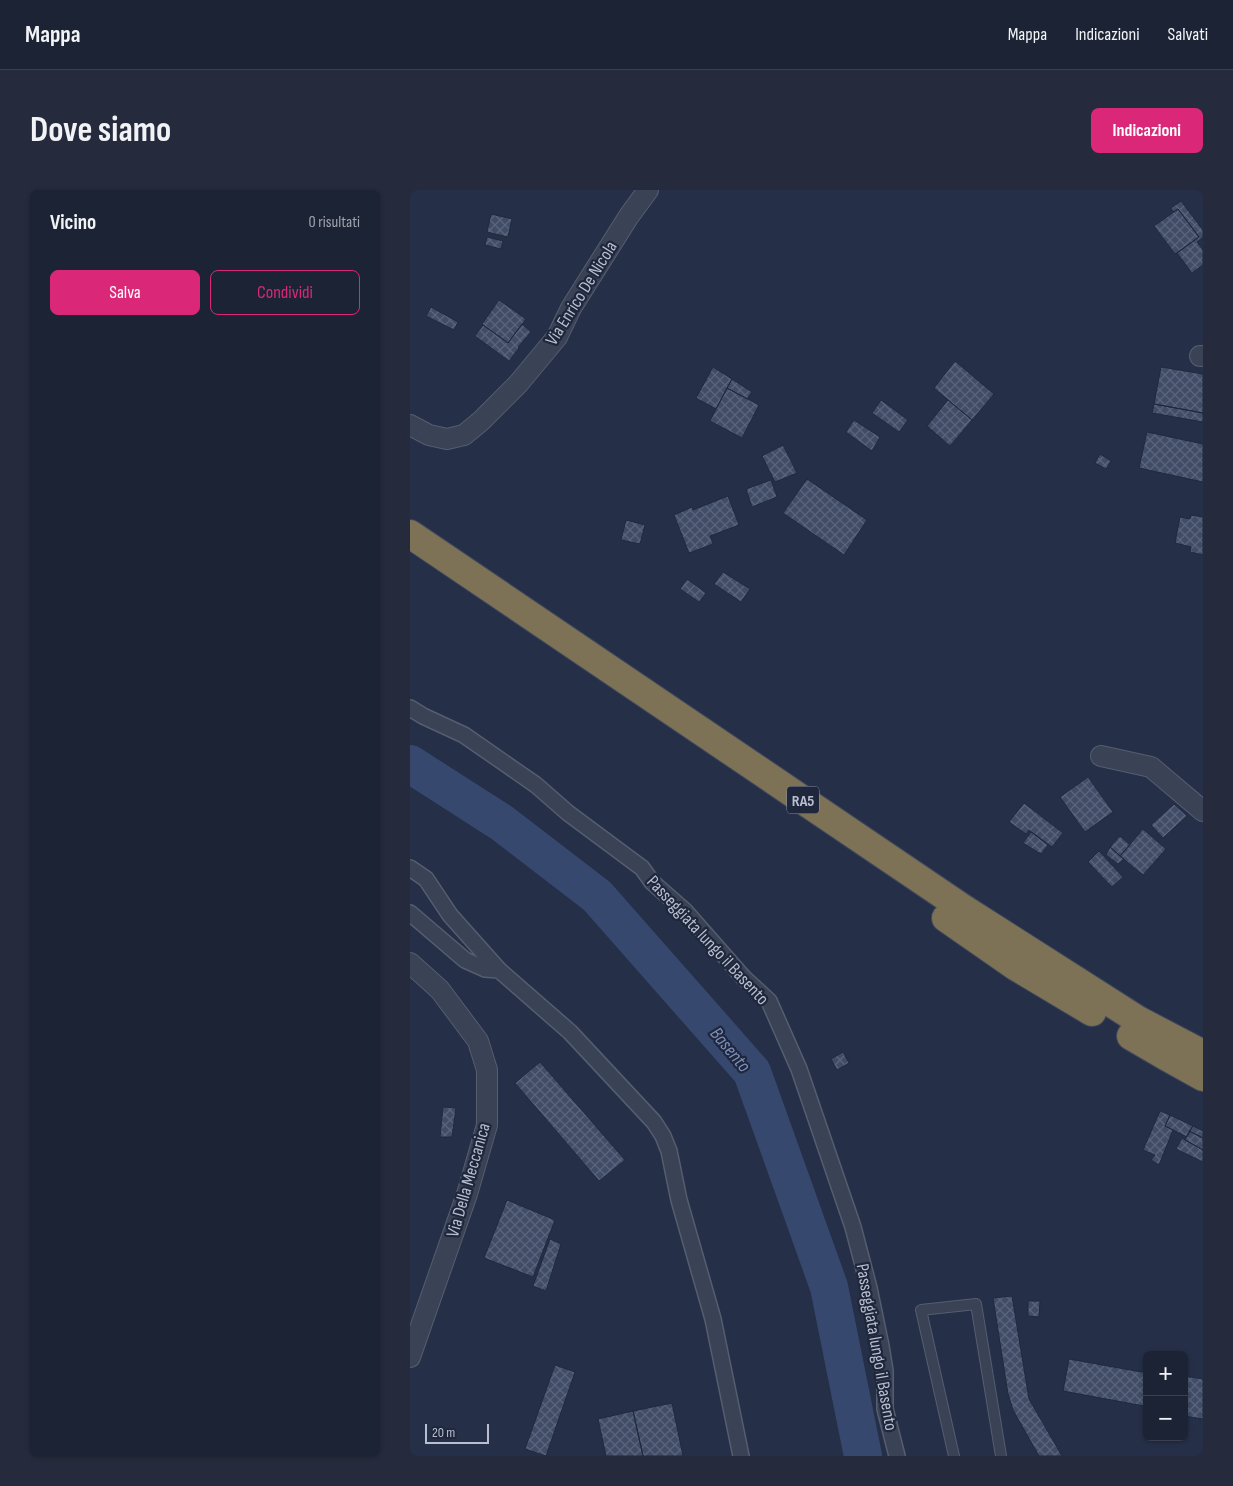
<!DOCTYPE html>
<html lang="it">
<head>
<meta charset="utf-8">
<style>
  body { margin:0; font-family:"Sofia Sans Condensed",sans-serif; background:#252b3d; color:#f1f3f6 }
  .controls { position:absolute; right:15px; bottom:15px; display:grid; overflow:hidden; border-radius:8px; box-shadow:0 1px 4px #0004 }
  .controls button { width:45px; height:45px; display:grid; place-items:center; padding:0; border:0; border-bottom:1px solid #3a4050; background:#1c2335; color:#f1f3f6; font:25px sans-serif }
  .scale { position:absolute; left:15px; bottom:12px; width:64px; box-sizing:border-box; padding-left:5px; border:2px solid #b8becf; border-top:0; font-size:14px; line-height:18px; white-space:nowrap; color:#b8becf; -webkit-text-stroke:4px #1e273c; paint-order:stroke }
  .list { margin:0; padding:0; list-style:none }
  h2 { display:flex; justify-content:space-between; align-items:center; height:65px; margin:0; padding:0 20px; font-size:21px }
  h2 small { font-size:16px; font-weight:400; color:#a0a4ad }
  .actions { display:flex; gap:10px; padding:15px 20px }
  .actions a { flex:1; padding:11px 0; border:1px solid #db2777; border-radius:8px; text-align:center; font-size:18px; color:#db2777 }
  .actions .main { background:#db2777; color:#fff }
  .map { position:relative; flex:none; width:793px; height:1266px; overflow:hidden; border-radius:8px }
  header { display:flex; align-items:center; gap:30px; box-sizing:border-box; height:70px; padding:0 25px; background:#1c2335; border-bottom:1px solid #3a4050 }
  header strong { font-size:24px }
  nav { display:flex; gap:28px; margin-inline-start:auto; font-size:18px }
  .intro { display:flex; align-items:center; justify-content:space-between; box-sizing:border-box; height:120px; padding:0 30px }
  h1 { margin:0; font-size:35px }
  .button { padding:12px 22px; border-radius:8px; background:#db2777; color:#fff; font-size:18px; font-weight:700 }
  main { display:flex; gap:30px; padding:0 30px }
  aside { flex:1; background:#1c2335; border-radius:8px; box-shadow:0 1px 4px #0004 }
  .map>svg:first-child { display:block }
</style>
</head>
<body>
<header>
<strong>Mappa</strong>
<nav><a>Mappa</a><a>Indicazioni</a><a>Salvati</a></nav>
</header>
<div class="intro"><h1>Dove siamo</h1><a class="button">Indicazioni</a></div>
<main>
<aside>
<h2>Vicino<small>0 risultati</small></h2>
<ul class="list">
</ul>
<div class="actions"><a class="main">Salva</a><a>Condividi</a></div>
</aside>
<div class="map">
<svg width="793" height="1266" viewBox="0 0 793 1266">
  <defs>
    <pattern id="building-cross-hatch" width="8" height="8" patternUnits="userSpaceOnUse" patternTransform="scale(1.25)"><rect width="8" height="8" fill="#414c67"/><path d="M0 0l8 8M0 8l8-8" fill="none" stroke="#5a647c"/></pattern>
  </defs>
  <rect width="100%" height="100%" fill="#252f47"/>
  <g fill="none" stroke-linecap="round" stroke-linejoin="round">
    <path stroke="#37486f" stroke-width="38" d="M 0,574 L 92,633 L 187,706 L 342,882 L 419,1097 L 453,1266"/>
  </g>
  <path fill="url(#building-cross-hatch)" stroke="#20293d" d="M 771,11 L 793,40 L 793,47 L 787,52 L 793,60 L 793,75 L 782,83 L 767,63 L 789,47 L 768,19 L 763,22 L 761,18 Z
    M 768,19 L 789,47 L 765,64 L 744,36 Z
    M 81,24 L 102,29 L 98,47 L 77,42 Z
    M 77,47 L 93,51 L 91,59 L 75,55 Z
    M 89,110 L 116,129 L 98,153 L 72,134 Z
    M 21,117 L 48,132 L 44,140 L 16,126 Z
    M 112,134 L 121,142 L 108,157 L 109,158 L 99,171 L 65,146 L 73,135 L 98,153 Z
    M 545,171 L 584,204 L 562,230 L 524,198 Z
    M 303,177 L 322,189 L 306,219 L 286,208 Z
    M 751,177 L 793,184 L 793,223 L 744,214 Z
    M 322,189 L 342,202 L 337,209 L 317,198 Z
    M 317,198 L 349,215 L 332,248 L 300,231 Z
    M 471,210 L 498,230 L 489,242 L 462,223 Z
    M 538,210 L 562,230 L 540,256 L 517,236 Z
    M 744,214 L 793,223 L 793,232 L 742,223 Z
    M 444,230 L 470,247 L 462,261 L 436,242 Z
    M 737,242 L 793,254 L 793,292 L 729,278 Z
    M 373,255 L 387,283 L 365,292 L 352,266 Z
    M 690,264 L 701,271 L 696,279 L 685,273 Z
    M 397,289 L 457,330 L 434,365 L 373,323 Z
    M 361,290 L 367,307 L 342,317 L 336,299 Z
    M 318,306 L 329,335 L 300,346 L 303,354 L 279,363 L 264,325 L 282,317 L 283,320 Z
    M 781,325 L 793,327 L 793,365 L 780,362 L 781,357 L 765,353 L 770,327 L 780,329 Z
    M 216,330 L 235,335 L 230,354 L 211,350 Z
    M 313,382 L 340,399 L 331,412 L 304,394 Z
    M 277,389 L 296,403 L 289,412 L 270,399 Z
    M 678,587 L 703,622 L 675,642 L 650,607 Z
    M 614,613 L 653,643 L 642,657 L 619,640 L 616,644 L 599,632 Z
    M 764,614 L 777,626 L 753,648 L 741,635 Z
    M 733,639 L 756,659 L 733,685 L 710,666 Z
    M 621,642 L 638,655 L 631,664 L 613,653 Z
    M 710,646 L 720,655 L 710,666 L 700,657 Z
    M 700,657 L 714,669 L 708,674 L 696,665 Z
    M 689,661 L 713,687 L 702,697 L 678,672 Z
    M 433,862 L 439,873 L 427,880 L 421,869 Z
    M 130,872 L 215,970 L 189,991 L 105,893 Z
    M 33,917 L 46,918 L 42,947 L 30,947 Z
    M 750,921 L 760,925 L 755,936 L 763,940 L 749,975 L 741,970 L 745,965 L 733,960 Z
    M 760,925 L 783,936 L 777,947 L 755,936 Z
    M 783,936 L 793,941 L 793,948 L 779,941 Z
    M 779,941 L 793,948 L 793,960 L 775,950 Z
    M 772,948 L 793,960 L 793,972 L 766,959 Z
    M 97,1010 L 145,1030 L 123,1087 L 74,1068 Z
    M 140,1049 L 151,1054 L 136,1101 L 123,1096 Z
    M 602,1106 L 619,1209 L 652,1266 L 629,1266 L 603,1220 L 598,1204 L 583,1108 Z
    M 618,1111 L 630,1111 L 629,1127 L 618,1126 Z
    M 659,1169 L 737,1183 L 737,1202 L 734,1216 L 653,1201 Z
    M 145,1175 L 165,1182 L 136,1266 L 115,1259 Z
    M 774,1186 L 793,1189 L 793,1229 L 774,1226 Z
    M 262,1213 L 273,1266 L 233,1266 L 223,1221 Z
    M 223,1221 L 233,1266 L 196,1266 L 188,1229 Z"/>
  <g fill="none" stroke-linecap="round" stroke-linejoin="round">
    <g stroke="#555d70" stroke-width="12">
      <path id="service" d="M 544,1266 L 511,1120 L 566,1114 L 591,1266"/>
    </g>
    <g stroke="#555d70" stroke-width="18">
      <path id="pedestrian" d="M 0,518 L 13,526 L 54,545 L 126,595 L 158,623 L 232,678 L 242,692 L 275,721 L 333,787 L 359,811 L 389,879 L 443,1037 L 459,1098 L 471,1156 L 475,1181 L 475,1219 L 487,1266
        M 0,678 L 16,689 L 40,725 L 89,780 L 160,842 L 244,932 L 253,946 L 259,961 L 269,1010 L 303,1129 L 331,1266
        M 0,723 L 55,770 L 75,779 L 89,780"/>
    </g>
    <g stroke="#555d70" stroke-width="22">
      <path id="minor" d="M 790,166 L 793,166
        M 0,235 L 19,245 L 37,249 L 54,245 L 71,231 L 108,194 L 147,147 L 161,118 L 219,26 L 238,0
        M 691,566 L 741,577 L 793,621
        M 0,773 L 30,800 L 68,851 L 77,880 L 77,935 L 57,1004 L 0,1167"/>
    </g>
    <g stroke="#414a5d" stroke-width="30">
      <path id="motorway" d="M 0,344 L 554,719 L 728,830 L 793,864
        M 536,728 L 605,776 L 682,822
        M 721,846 L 757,867 L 793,887"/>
    </g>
    <use href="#service" stroke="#3a4256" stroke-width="10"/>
    <use href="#pedestrian" stroke="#3a4256" stroke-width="15"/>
    <use href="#minor" stroke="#3a4256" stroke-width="20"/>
    <use href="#motorway" stroke="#7d7256" stroke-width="28"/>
  </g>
  <g text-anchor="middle" stroke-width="4.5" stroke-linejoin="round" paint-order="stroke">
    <rect fill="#1e273c" stroke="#8a91a3" stroke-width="1" x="377" y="596.5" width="32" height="27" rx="4"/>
    <g font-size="16" font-weight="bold" fill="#b8becf">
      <text x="393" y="616">RA5</text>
    </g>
    <g font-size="18" fill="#b8becf" stroke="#1e273c">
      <text transform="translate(171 103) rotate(-58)" y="6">Via Enrico De Nicola</text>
      <text transform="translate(298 750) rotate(47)" y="6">Passeggiata lungo il Basento</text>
      <text transform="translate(58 990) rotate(-74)" y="6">Via Della Meccanica</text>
      <text transform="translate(467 1157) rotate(80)" y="6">Passeggiata lungo il Basento</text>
    </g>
    <g font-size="19" font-style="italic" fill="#7c8eb9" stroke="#1e273c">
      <text transform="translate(321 859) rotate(50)" y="7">Basento</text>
    </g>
  </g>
</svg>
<div class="controls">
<button>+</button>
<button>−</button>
</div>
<div class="scale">20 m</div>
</div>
</main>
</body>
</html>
